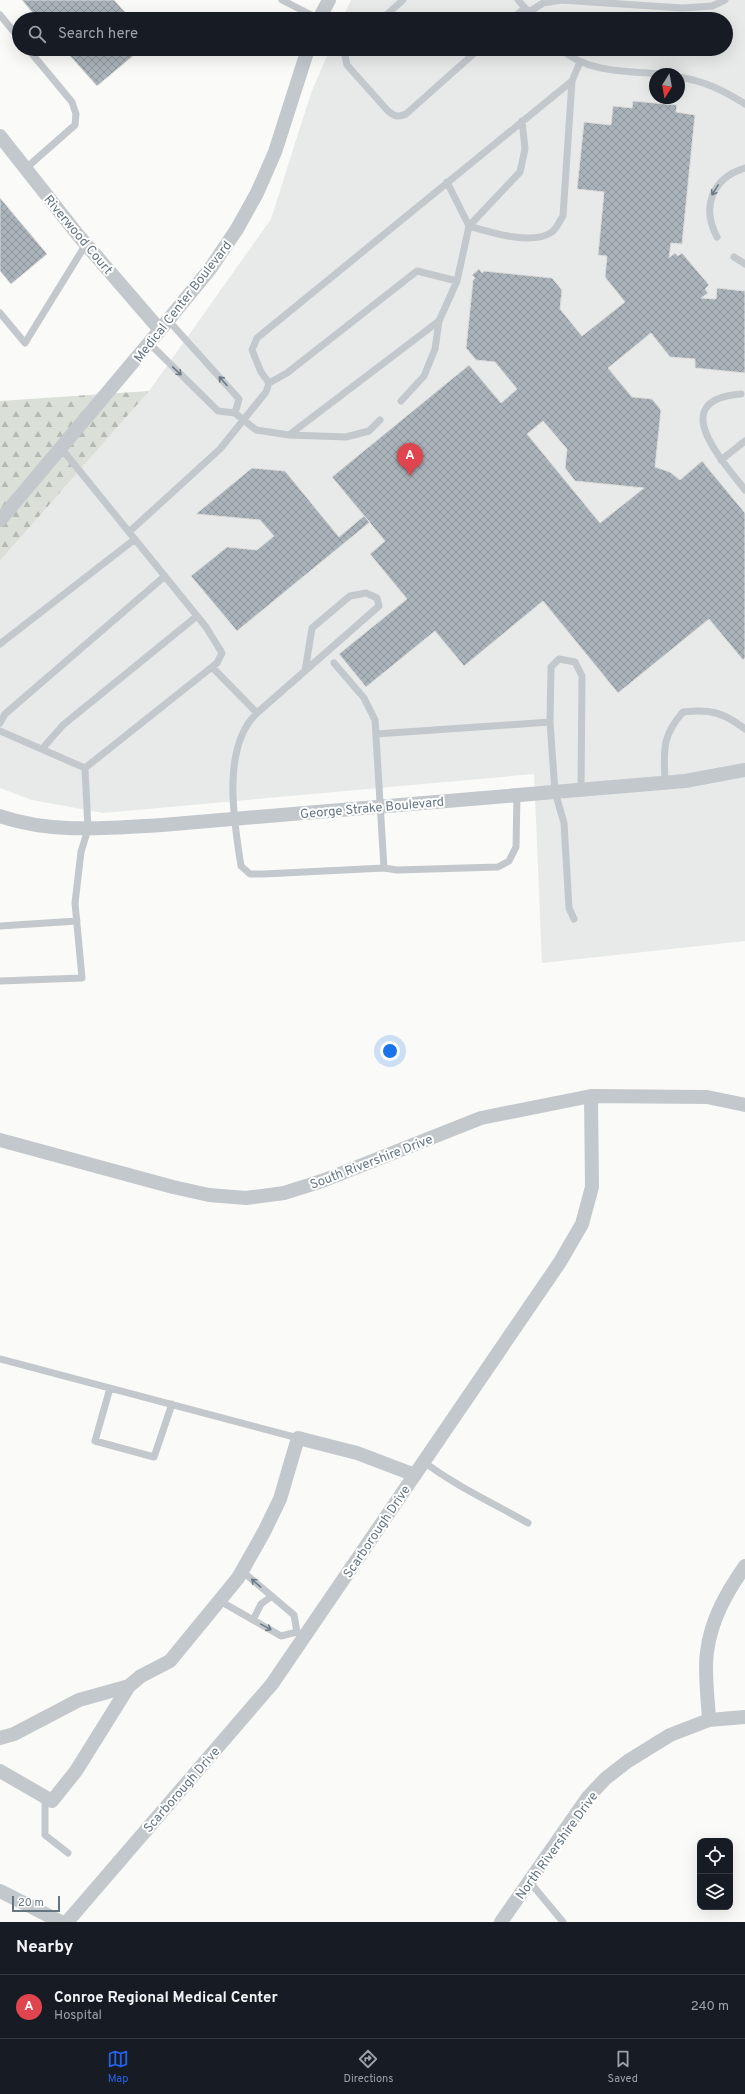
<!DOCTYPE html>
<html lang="en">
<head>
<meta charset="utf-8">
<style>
  body { margin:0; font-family:Overpass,sans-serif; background:#242831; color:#f1f3f6 }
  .controls { position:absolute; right:12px; bottom:12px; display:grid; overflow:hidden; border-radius:8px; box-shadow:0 4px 16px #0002 }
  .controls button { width:36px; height:36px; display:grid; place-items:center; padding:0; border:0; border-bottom:1px solid #363941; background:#171b24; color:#f1f3f6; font:20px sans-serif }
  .compass { position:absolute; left:649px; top:68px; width:36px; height:36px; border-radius:50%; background:#171b24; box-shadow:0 4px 16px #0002; rotate:191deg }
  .scale { position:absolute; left:12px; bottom:10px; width:48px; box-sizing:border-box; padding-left:4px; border:2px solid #657683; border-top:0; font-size:11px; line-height:14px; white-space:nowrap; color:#657683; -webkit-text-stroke:3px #fff; paint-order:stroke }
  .you { position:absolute; left:390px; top:1051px; width:14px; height:14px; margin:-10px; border:3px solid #fff; border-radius:50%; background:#1a73e8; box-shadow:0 0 0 6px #1a73e833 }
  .badge { display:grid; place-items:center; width:26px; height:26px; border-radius:50%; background:#2563eb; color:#fff; font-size:13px; font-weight:700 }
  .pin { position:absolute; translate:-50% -33px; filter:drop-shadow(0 1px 2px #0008) }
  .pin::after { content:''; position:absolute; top:21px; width:14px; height:12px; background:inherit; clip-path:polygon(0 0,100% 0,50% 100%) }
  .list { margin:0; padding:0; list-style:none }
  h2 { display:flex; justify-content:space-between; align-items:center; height:52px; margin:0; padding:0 16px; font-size:17px }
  h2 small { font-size:13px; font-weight:400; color:#9ea1a6 }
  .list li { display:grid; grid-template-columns:26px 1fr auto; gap:12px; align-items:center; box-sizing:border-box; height:64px; padding:0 16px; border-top:1px solid #363941 }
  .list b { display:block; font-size:15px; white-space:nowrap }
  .list p { margin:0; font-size:13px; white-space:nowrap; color:#9ea1a6 }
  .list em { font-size:13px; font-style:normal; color:#9ea1a6 }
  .icon { flex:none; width:22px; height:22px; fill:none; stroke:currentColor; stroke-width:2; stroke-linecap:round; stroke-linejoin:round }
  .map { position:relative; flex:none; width:745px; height:1922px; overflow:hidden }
  .search { position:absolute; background:#171b24; box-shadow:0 4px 16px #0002; left:12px; right:12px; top:12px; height:44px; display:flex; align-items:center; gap:10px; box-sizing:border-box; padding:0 14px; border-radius:22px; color:#9ea1a6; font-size:15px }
  .sheet { height:116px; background:#171b24 }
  nav { display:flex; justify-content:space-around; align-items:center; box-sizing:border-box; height:56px; border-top:1px solid #363941; background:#171b24; font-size:11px; color:#9ea1a6 }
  nav a { display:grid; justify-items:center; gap:2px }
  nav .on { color:#2563eb }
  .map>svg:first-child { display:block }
</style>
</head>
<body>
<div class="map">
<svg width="745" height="1922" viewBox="0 0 745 1922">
  <defs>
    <pattern id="forest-firs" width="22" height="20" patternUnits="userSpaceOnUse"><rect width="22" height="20" fill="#dadfd7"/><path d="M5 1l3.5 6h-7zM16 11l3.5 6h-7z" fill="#b4b9b4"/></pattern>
    <pattern id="building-cross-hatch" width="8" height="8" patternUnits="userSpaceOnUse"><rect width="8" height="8" fill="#aab3b9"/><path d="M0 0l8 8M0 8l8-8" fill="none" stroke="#8e969c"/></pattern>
  </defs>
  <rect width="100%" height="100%" fill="#fafaf8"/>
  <path fill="#e8e9e9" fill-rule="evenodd" d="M 351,0 L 745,0 L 745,941 L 542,963 L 534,774 L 103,813 L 32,800 L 0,788 L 0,561 L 149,391 L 271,219 L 311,93 L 330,49 L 726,49 L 726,19 L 342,19 ZM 655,74 L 679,74 L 679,98 L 655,98 Z"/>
  <path fill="url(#forest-firs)" d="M 149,391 L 0,561 L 0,401 Z"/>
  <path fill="url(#building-cross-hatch)" stroke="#dcdcda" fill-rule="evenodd" d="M 22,0 L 114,0 L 131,19 L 38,19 Z
    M 64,49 L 141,49 L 97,86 Z
    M 633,101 L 677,105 L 676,112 L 695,115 L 682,244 L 671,243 L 669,258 L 675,253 L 678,256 L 682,253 L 709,285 L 705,289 L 708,293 L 701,298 L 716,299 L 717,288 L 745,291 L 745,373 L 695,368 L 695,359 L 670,357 L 651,333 L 608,368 L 632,397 L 652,399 L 661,410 L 655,467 L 670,472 L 680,480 L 702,461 L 745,513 L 745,658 L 743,660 L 709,619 L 618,693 L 543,601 L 464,666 L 435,631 L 366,687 L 339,654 L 407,599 L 370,554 L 385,541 L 332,477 L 469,365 L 501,403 L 517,389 L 495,362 L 476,360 L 466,348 L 473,280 L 475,278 L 472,275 L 479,269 L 482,273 L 484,271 L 552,278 L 562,290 L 560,309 L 582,336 L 625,302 L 605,277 L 607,256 L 598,255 L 604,192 L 577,189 L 584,122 L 611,125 L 613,106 L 632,108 ZM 543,421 L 567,449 L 565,468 L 575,481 L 644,488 L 600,523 L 527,434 Z
    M 0,198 L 47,254 L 11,284 L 0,271 Z
    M 252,468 L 285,471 L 339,537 L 364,516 L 370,522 L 237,631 L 191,576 L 227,547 L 257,550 L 274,536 L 260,520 L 196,514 Z"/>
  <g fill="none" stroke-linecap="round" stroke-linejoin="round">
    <path stroke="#c3c8cc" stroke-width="7" d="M 282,0 L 319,19
      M 518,0 L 535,19
      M 529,12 L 543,3 L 561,0 L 682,8 L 712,6 L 725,0
      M 0,15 L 19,38
      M 382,19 L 403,0
      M 512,19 L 525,8
      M 349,49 L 345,56 L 347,65 L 388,111 C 394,116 398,118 406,114 L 479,49
      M 561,49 C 587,73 627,71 660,74
      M 679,77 C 704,81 723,90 745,104
      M 25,169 L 75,125 L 76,114 L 72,102 L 28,49
      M 447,182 L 469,226 L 520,172 L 525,149 L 522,121
      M 717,237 C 701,207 712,178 745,168
      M 734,257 L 745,264
      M 0,313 L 25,343 L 86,244
      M 168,320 L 239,399 L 235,413
      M 149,343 L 218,411 L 235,413 L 256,430 L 289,435 L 439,321 L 457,281 L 469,226 C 490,232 532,246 552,232 C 556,229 560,221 563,216 L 572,81
      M 269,383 L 287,373 L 417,271 L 457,281
      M 741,394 C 666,400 721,459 745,490
      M 401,401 L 424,376 L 435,349 L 439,321
      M 289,435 L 346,437 L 369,431 L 380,420
      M 721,460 L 745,441
      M 129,532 L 220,449 L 266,392 L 269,383 L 261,372 L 252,350 L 257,338 L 572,81 L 580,62
      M 0,644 L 135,539
      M 212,667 L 257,713 C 221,747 234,822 241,866 L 250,874 L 264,874 L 384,868 L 375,720 L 364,698 L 334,663
      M 257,713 L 379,606 L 377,598 L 366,593 L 350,596 L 312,628 L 305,671
      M 0,723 L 5,714 L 165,576
      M 0,731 L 85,768
      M 376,734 L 550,722
      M 42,749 L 63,725 L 197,616
      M 665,782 C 664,751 661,737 683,712 C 710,709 723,712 745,729
      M 384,868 L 397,870 L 498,867 L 509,861 L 516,847 L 517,795
      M 574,919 L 569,908 L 564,823 L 555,792 L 550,722 L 551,667 L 559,659 L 575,662 L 582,676 L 581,789
      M 0,926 L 77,921
      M 0,981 L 82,978 L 75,903 L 81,852 L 88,829 L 85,768 L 217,663 L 222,653 L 206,627 L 61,448
      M 0,1359 L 298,1438
      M 110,1388 L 95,1441 L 154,1457 L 172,1404
      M 424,1462 C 456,1486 493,1503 528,1523
      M 242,1571 L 294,1615 L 297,1632
      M 220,1601 L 281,1636 L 297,1632 L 304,1637
      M 253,1620 L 261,1604 L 272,1596
      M 45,1797 L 45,1835 L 68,1853
      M 529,1881 L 563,1922"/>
    <path stroke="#c3c8cc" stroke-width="14" d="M 319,19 L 329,0
      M 0,136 L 78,235 L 160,330
      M 0,520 L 160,330 L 210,269 L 237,229 L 257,193 L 275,152 L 308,49
      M 0,816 C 52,834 109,828 162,825 L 685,781 L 745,770
      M 0,1140 L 173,1187 L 209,1195 L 246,1198 L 284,1193 L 322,1181 L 481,1118 L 591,1096 L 707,1097 L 745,1105
      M 709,1720 C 708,1698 704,1673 707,1652 C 711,1619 727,1592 745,1566
      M 0,1738 L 14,1734 L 79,1700 L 129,1686 L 141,1676 L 170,1661 L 238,1578 L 264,1532 L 280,1499 L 298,1438 L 357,1453 L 415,1475
      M 0,1771 L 52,1801 L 76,1771 L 129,1686
      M 0,1891 L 61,1922
      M 67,1922 L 272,1684 L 560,1262 L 582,1224 L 592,1187 L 591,1096
      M 501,1922 L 588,1797 L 606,1778 L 628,1761 L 670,1735 L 709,1720 L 745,1717"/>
  </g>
  <defs><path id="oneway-shaft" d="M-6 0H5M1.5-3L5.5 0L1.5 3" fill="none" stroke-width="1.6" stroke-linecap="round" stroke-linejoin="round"/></defs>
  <g stroke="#6a7a87">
    <use href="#oneway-shaft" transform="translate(715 190) rotate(122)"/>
    <use href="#oneway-shaft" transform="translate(177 371) rotate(44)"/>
    <use href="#oneway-shaft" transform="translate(223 381) rotate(-132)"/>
    <use href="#oneway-shaft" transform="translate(256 1583) rotate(-139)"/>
    <use href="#oneway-shaft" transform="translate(266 1627) rotate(29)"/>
  </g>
  <g text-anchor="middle" stroke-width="4" stroke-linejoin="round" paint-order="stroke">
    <g font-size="13" fill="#657683" stroke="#fff">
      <text transform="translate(79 234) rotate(50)" y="5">Riverwood Court</text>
      <text transform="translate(182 301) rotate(-52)" y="5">Medical Center Boulevard</text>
      <text transform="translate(372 807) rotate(-5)" y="5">George Strake Boulevard</text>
      <text transform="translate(371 1161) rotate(-21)" y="5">South Rivershire Drive</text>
      <text transform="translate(376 1531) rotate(-56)" y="5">Scarborough Drive</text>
      <text transform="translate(181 1789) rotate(-49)" y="5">Scarborough Drive</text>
      <text transform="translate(556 1845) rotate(-54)" y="5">North Rivershire Drive</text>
    </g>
  </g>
</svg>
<div class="controls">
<button><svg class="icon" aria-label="locate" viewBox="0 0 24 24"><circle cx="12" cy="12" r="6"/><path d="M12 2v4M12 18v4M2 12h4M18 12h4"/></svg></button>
<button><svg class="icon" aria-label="layers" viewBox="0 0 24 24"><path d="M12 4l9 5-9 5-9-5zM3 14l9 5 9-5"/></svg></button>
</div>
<svg class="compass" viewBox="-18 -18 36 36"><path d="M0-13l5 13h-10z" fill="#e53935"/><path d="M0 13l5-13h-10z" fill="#9ea1a6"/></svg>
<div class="scale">20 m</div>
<div class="you"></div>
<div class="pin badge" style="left:410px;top:476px;background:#e0444e">A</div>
<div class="search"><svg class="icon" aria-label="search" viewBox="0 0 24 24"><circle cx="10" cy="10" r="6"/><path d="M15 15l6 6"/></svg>Search here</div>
</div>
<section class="sheet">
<h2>Nearby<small></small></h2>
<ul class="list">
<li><span class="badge" style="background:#e0444e">A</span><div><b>Conroe Regional Medical Center</b><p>Hospital</p></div><em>240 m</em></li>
</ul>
</section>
<nav>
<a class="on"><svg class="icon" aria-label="map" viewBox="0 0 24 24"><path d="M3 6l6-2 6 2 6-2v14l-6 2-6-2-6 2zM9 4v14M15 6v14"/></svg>Map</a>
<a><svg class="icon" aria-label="directions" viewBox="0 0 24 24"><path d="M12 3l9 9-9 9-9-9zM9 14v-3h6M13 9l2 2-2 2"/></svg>Directions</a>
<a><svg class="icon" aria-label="saved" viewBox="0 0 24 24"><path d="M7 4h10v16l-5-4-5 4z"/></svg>Saved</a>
</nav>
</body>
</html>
